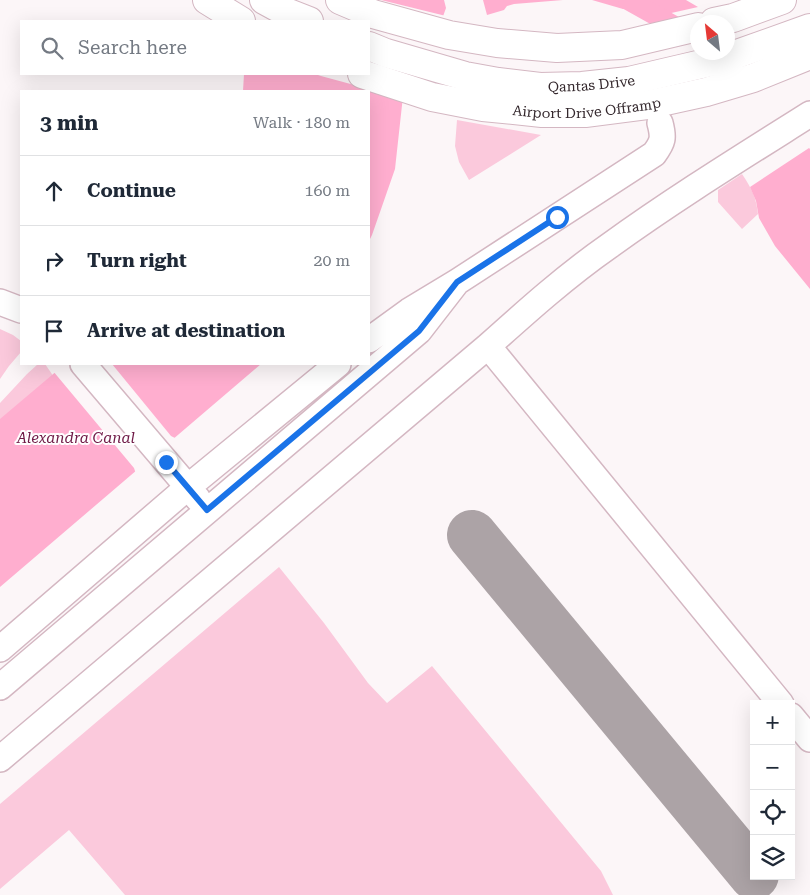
<!DOCTYPE html>
<html lang="en">
<head>
<meta charset="utf-8">
<style>
  body { margin:0; font-family:"Roboto Serif",serif; background:#f6f6f7; color:#1f2937 }
  .controls { position:absolute; right:15px; bottom:15px; display:grid; overflow:hidden; border-radius:0px; box-shadow:0 5px 20px #0002 }
  .controls button { width:45px; height:45px; display:grid; place-items:center; padding:0; border:0; border-bottom:1px solid #e0e1e3; background:#fff; color:#1f2937; font:25px sans-serif }
  .compass { position:absolute; left:690px; top:15px; width:45px; height:45px; border-radius:50%; background:#fff; box-shadow:0 5px 20px #0002; rotate:332deg }
  .stop { position:absolute; width:15px; height:15px; margin:-11px; border:4px solid #1a73e8; border-radius:50%; background:#fff }
  .stop.end { background:#1a73e8; border-color:#fff; box-shadow:0 1px 5px #0008 }
  .list { margin:0; padding:0; list-style:none }
  h2 { display:flex; justify-content:space-between; align-items:center; height:65px; margin:0; padding:0 20px; font-size:21px }
  h2 small { font-size:16px; font-weight:400; color:#747a83 }
  .list li { display:grid; grid-template-columns:32px 1fr auto; gap:15px; align-items:center; box-sizing:border-box; height:70px; padding:0 20px; border-top:1px solid #e0e1e3 }
  .list b { display:block; font-size:19px; white-space:nowrap }
  .list em { font-size:16px; font-style:normal; color:#747a83 }
  .icon { flex:none; width:28px; height:28px; fill:none; stroke:currentColor; stroke-width:2; stroke-linecap:round; stroke-linejoin:round }
  .map { position:relative; flex:none; width:810px; height:895px; overflow:hidden }
  .search { position:absolute; background:#fff; box-shadow:0 5px 20px #0002; left:20px; top:20px; width:350px; height:55px; display:flex; align-items:center; gap:12px; box-sizing:border-box; padding:0 18px; border-radius:0px; color:#747a83; font-size:19px }
  .panel { position:absolute; background:#fff; box-shadow:0 5px 20px #0002; left:20px; top:90px; width:350px; height:275px; border-radius:0px }
  .map>svg:first-child { display:block }
</style>
</head>
<body>
<div class="map">
<svg width="810" height="895" viewBox="0 0 810 895">
  <rect width="100%" height="100%" fill="#fcf6f8"/>
  <path fill="#fbc9dc" d="M 457,120 L 541,135 L 469,180 L 459,162 L 455,146 Z
    M 742,174 C 752,189 756,197 758,214 L 742,229 L 718,202 L 718,190 Z
    M 0,329 L 13,335 L 21,341 L 21,352 L 9,366 L 0,379 Z
    M 38,364 L 45,364 L 54,377 L 0,422 L 0,403 L 27,374 Z
    M 279,567 L 324,623 L 368,683 L 387,703 L 432,666 L 601,871 L 613,895 L 125,895 L 69,830 L 0,889 L 0,804 Z"/>
  <path fill="#ffaecf" d="M 248,0 L 444,0 L 446,8 L 434,42 L 420,54 L 404,87 L 395,169 L 372,235 L 369,241 L 369,91 L 243,91 L 244,74 L 369,74 L 369,21 Z
    M 483,0 L 563,0 L 514,4 L 507,6 L 504,10 L 487,15 Z
    M 592,0 L 686,0 L 698,7 L 658,16 L 649,8 L 623,9 Z
    M 809,148 L 810,149 L 810,289 L 775,246 L 759,218 L 756,201 L 750,187 Z
    M 65,364 L 261,364 L 0,587 L 0,419 Z"/>
  <path fill="#fcf6f8" d="M 246,0 L 381,0 L 446,16 L 436,43 L 422,56 L 407,88 L 406,99 L 321,76 L 315,74 L 369,74 L 369,21 L 245,21 Z
    M 61,364 L 112,364 L 171,436 L 177,439 L 136,474 L 134,468 L 53,371 Z"/>
  <g fill="none" stroke-linecap="round" stroke-linejoin="round">
    <path stroke="#ffaecf" stroke-width="20" d="M 628,0 L 687,33"/>
    <path stroke="#aca3a6" stroke-width="50" d="M 472,535 L 754,875"/>
    <g stroke="#d4b7c2" stroke-width="28">
      <path id="minor" d="M 0,302 L 21,310
        M 369,340 L 409,311 L 457,282 L 654,154 C 663,142 664,138 660,123
        M 488,346 L 781,704
        M 83,364 L 198,499
        M 0,649 L 188,487 L 338,364
        M 0,687 L 419,331 L 457,282
        M 791,716 L 810,739
        M 0,759 L 488,346 C 527,311 566,276 609,246 C 674,199 742,157 810,114"/>
    </g>
    <g stroke="#d4b7c2" stroke-width="30">
      <g id="highway">
        <path d="M 207,0 L 241,21"/>
        <path d="M 264,0 L 286,12 L 309,21"/>
        <path d="M 340,0 L 373,14 L 449,35 L 497,43 L 557,48 L 622,45 L 698,27"/>
        <path d="M 714,22 L 733,18 L 782,0"/>
        <path id="s1" d="M 369,46 L 386,53 L 465,76 L 498,82 L 540,87 L 582,86 L 629,81 L 723,59 L 810,28"/>
        <path id="s2" d="M 362,74 L 432,97 L 483,107 L 542,113 L 585,113 L 647,105 L 706,92 L 753,78 L 810,55"/>
      </g>
    </g>
    <use href="#minor" stroke="#fff" stroke-width="25"/>
    <use href="#highway" stroke="#fff" stroke-width="28"/>
  </g>
  <g fill="none" stroke-linecap="round" stroke-linejoin="round">
    <path stroke="#1a73e8" stroke-width="6" d="M 166,462 L 207,510 L 419,331 L 457,282 L 557,217"/>
  </g>
  <g text-anchor="middle" stroke-width="4" stroke-linejoin="round" paint-order="stroke">
    <g font-size="14" fill="#34282d" stroke="#fff">
      <text dy="5" stroke="none"><textPath href="#s1" startOffset="228">Qantas Drive</textPath></text>
      <text dy="5" stroke="none"><textPath href="#s2" startOffset="230">Airport Drive Offramp</textPath></text>
    </g>
    <g font-size="15" font-style="italic" fill="#6f1946" stroke="#fff">
      <text x="76" y="443">Alexandra Canal</text>
    </g>
  </g>
</svg>
<div class="controls">
<button>+</button>
<button>−</button>
<button><svg class="icon" aria-label="locate" viewBox="0 0 24 24"><circle cx="12" cy="12" r="6"/><path d="M12 2v4M12 18v4M2 12h4M18 12h4"/></svg></button>
<button><svg class="icon" aria-label="layers" viewBox="0 0 24 24"><path d="M12 4l9 5-9 5-9-5zM3 14l9 5 9-5"/></svg></button>
</div>
<svg class="compass" viewBox="-18 -18 36 36"><path d="M0-13l5 13h-10z" fill="#e53935"/><path d="M0 13l5-13h-10z" fill="#747a83"/></svg>
<div class="stop" style="left:557px;top:217px"></div>
<div class="stop end" style="left:166px;top:462px"></div>
<div class="search"><svg class="icon" aria-label="search" viewBox="0 0 24 24"><circle cx="10" cy="10" r="6"/><path d="M15 15l6 6"/></svg>Search here</div>
<section class="panel">
<h2>3 min<small>Walk · 180 m</small></h2>
<ul class="list">
<li><svg class="icon" aria-label="ahead" viewBox="0 0 24 24"><path d="M12 20V5M6 11l6-6 6 6"/></svg><div><b>Continue</b></div><em>160 m</em></li>
<li><svg class="icon" aria-label="right" viewBox="0 0 24 24"><path d="M7 20v-9h11M14 6l5 5-5 5"/></svg><div><b>Turn right</b></div><em>20 m</em></li>
<li><svg class="icon" aria-label="arrive" viewBox="0 0 24 24"><path d="M6 21V4h12l-3 4 3 4H6"/></svg><div><b>Arrive at destination</b></div></li>
</ul>
</section>
</div>
</body>
</html>
